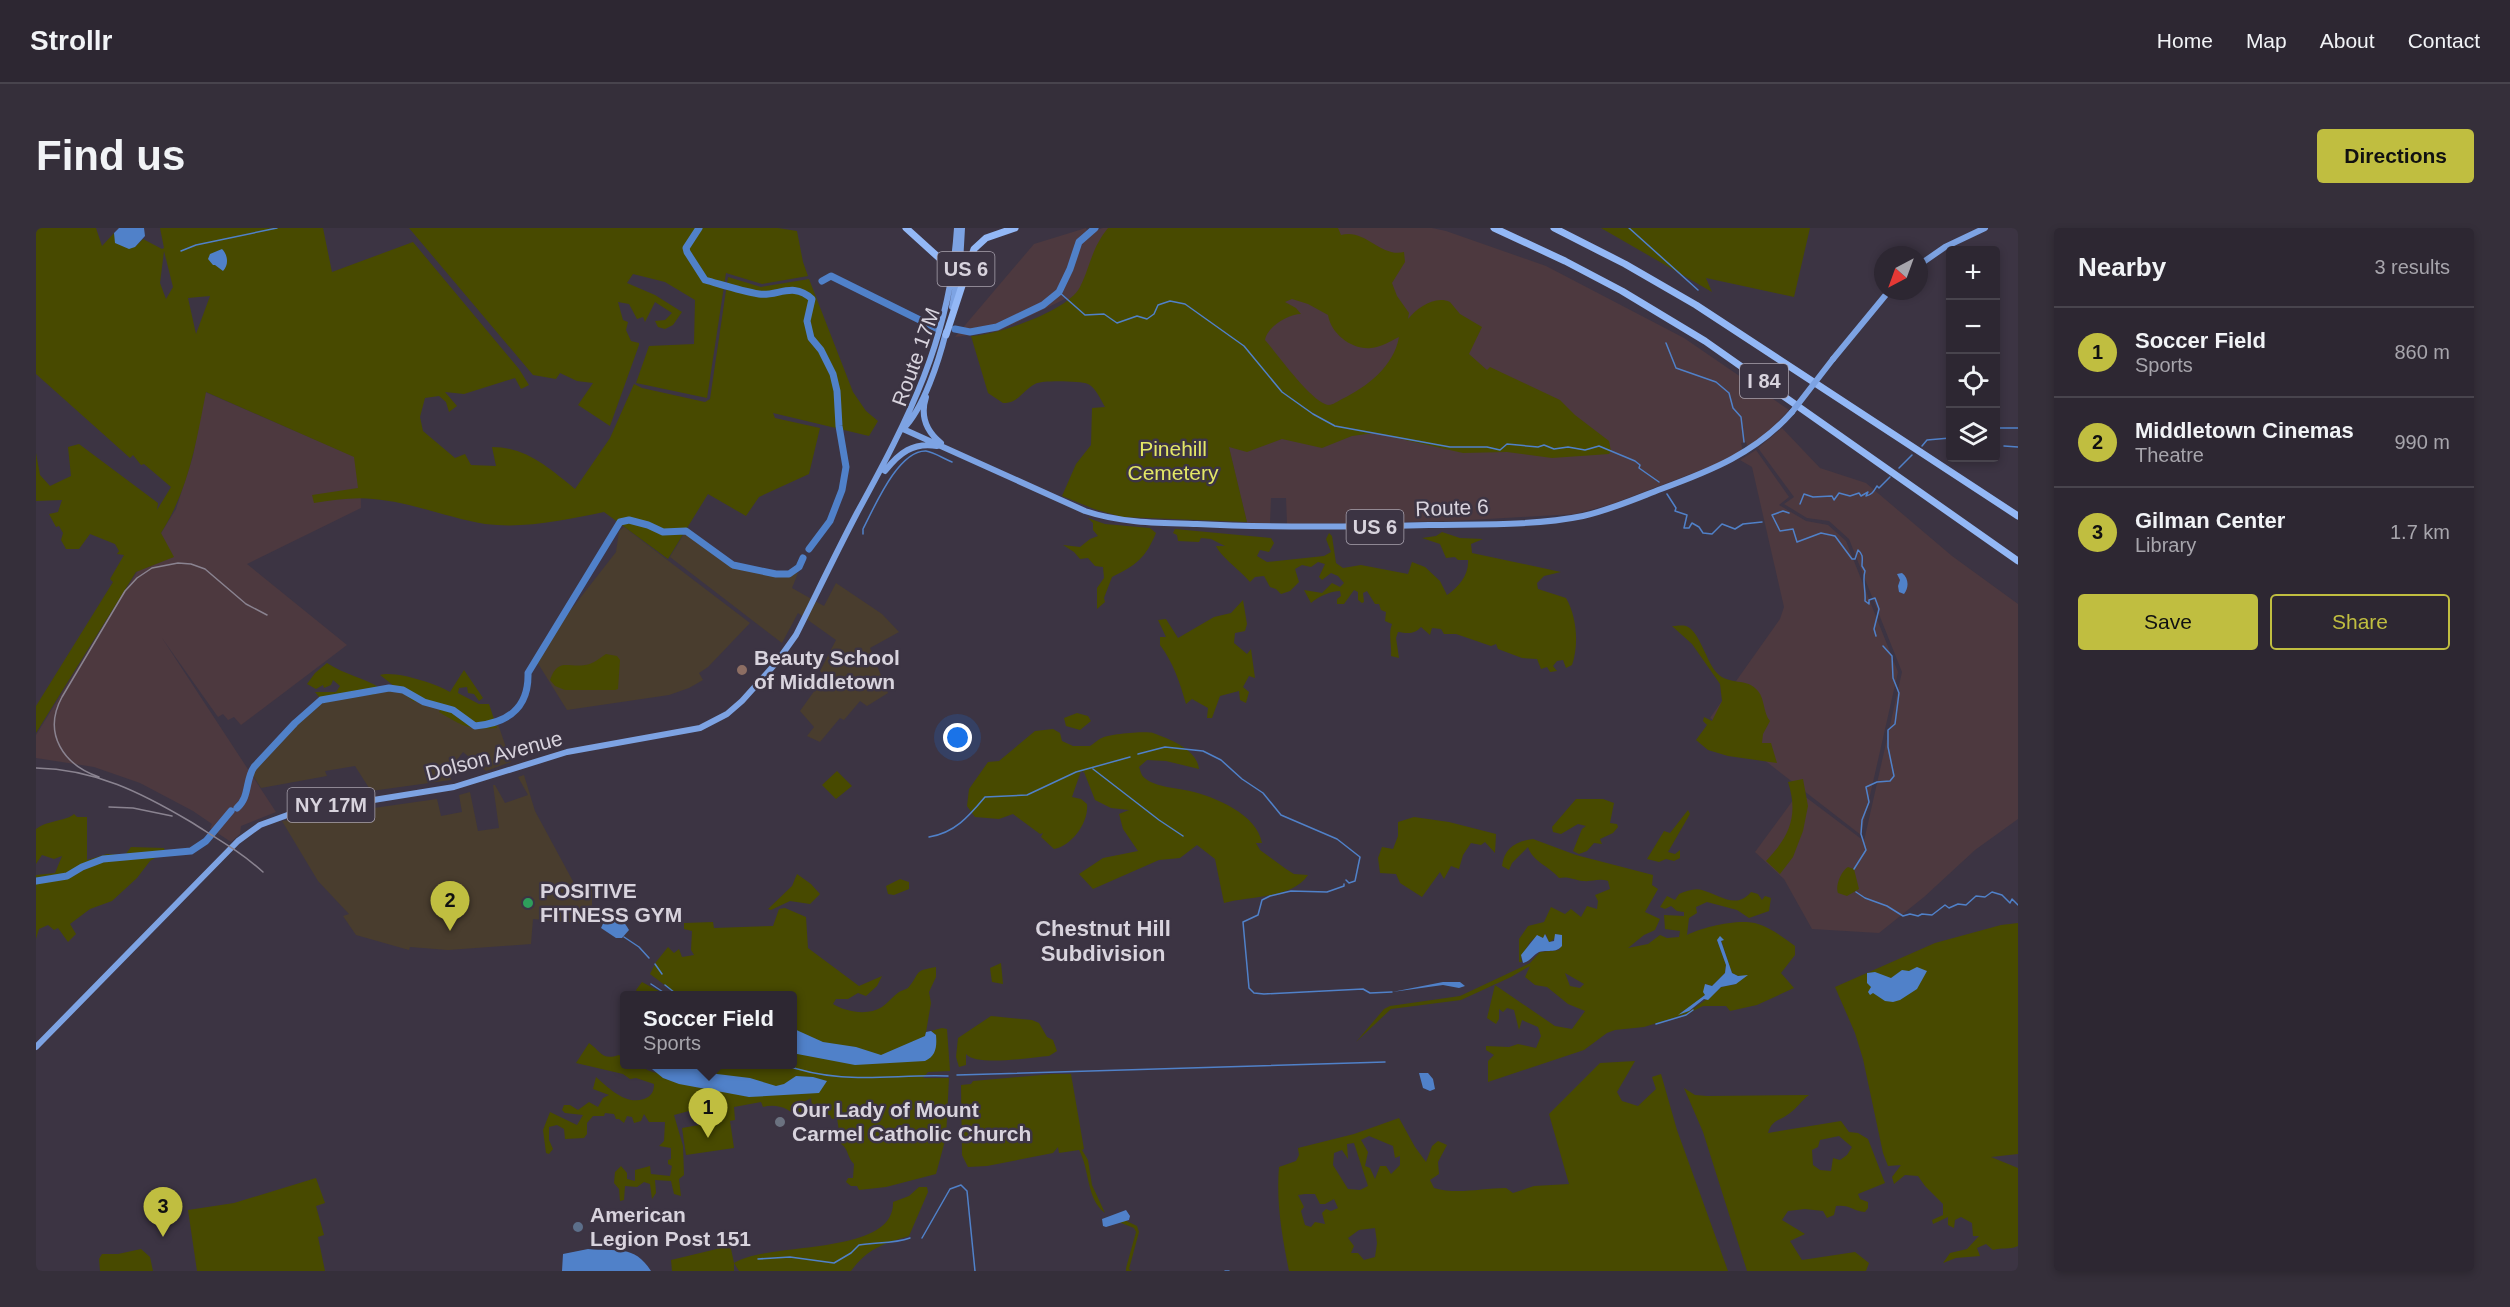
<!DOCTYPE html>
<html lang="en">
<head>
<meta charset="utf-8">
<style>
  body { margin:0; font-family:Arial,sans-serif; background:#352f3a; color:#f1f3f6 }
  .controls { position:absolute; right:18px; top:18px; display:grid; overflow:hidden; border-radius:6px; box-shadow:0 3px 9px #0003 }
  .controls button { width:54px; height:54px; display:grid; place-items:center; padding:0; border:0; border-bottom:2px solid #48444d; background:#2d2732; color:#f1f3f6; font:30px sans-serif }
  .compass { position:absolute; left:1838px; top:18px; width:54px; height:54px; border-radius:50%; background:#2d2732; box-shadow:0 3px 9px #0003; rotate:221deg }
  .you { position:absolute; left:922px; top:510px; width:21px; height:21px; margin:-15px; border:4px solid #fff; border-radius:50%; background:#1a73e8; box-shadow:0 0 0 9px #1a73e833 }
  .badge { display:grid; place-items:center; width:39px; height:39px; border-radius:50%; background:#c0be40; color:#111; font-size:20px; font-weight:700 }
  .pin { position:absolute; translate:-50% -50px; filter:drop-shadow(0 2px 3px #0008) }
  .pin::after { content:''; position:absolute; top:32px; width:21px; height:18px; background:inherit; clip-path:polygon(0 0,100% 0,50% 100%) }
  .popup { position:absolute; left:584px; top:763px; width:177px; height:78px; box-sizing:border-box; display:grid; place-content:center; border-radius:6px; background:#2d2732; filter:drop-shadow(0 2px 4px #0005); font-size:20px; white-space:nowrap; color:#a7a5ac }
  .popup b { font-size:22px; color:#f1f3f6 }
  .popup::after { content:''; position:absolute; left:50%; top:100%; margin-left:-12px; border:12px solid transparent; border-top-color:#2d2732 }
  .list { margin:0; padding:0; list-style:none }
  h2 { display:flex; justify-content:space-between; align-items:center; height:78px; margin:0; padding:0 24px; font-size:26px }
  h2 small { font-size:20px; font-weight:400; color:#a7a5ac }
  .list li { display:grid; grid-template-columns:39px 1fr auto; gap:18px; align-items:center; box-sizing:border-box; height:90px; padding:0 24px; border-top:2px solid #48444d }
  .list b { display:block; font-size:22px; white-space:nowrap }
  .list p { margin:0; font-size:20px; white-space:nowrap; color:#a7a5ac }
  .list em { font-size:20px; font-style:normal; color:#a7a5ac }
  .actions { display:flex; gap:12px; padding:18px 24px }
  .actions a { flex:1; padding:14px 0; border:2px solid #c0be40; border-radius:6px; text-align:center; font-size:21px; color:#c0be40 }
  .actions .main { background:#c0be40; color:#111 }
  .icon { flex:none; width:33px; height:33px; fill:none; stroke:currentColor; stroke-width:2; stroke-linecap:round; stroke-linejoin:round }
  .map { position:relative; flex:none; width:1982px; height:1043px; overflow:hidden; border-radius:6px }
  header { display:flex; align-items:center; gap:36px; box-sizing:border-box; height:84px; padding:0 30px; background:#2d2732; border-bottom:2px solid #48444d }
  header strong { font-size:28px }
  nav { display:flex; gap:33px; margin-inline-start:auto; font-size:21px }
  .intro { display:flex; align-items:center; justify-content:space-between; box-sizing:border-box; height:144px; padding:0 36px }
  h1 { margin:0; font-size:42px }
  .button { padding:15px 27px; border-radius:6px; background:#c0be40; color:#111; font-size:21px; font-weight:700 }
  main { display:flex; gap:36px; padding:0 36px }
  aside { flex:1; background:#2d2732; border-radius:6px; box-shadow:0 3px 9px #0003 }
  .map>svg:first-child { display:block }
</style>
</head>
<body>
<header>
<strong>Strollr</strong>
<nav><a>Home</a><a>Map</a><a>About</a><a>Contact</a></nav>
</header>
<div class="intro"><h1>Find us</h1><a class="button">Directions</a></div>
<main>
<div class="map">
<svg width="1982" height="1043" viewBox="0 0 1982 1043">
  <rect width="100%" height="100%" fill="#3c3443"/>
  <path fill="#493d2e" d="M 588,299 L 714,395 L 672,439 L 663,445 L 667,452 L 653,460 L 633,467 L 531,482 L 498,429 L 580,324 L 583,303 Z
    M 650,303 L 697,337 L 740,346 L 753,346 L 757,343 L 762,345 L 756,360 L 788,378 L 800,355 L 846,386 L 863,404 L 834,420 L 852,465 L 831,478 L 824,473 L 808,492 L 804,490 L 784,514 L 771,508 L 778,499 L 764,483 L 789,448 L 784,443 L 800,412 L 762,385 L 746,415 L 634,329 Z
    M 355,460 L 369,463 L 389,474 L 418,482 L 440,499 L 462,496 L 475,534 L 450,543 L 427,524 L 413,542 L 415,552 L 335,563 L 319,538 L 289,543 L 291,548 L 225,560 L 216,546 L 220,538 L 262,495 L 287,472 Z
    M 488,547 L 499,583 L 539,657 L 556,655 L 556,696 L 497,691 L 495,716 L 412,722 L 374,719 L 373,722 L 320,707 L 307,688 L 313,686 L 282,653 L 246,593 L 401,571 L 405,588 L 426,584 L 423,567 L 434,564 L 442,603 L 463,600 L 457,557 L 459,557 L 469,575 L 492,567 L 482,549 Z"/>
  <path fill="#4d393f" d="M 1050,0 L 1052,5 L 1067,0 L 1396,0 L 1410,3 L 1510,38 L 1648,110 L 1753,182 L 1729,207 L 1712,220 L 1710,214 L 1705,215 L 1707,222 L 1681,236 L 1576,276 L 1539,286 L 1417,293 L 1251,296 L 1250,270 L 1235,270 L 1234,296 L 1211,295 L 1193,220 L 1191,173 L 1023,130 L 1031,70 L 963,103 L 919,109 L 998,16 Z
    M 169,164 L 324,231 L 325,280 L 211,336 L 311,417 L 205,497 L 198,489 L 192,492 L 187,486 L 182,489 L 126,410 L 240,584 L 205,598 L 204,606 L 195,614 L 174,600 L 176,596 L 157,583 L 104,555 L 58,539 L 0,530 L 0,507 L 140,281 L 157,228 Z
    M 1746,200 L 1784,240 L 1830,255 L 1916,328 L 1982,376 L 1982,591 L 1939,622 L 1888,669 L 1843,705 L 1776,701 L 1748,651 L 1719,624 L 1763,564 L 1828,613 L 1866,444 L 1813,311 L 1793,293 L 1771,290 L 1748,276 L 1758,269 L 1722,220 Z
    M 1720,222 L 1753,269 L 1743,277 L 1770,293 L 1792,297 L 1810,313 L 1862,444 L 1825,607 L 1674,490 L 1744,391 L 1748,379 L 1716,239 L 1704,232 Z"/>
  <path fill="#484a00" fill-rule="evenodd" d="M 0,0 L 60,0 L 66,18 L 78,5 L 80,15 L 99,19 L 107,11 L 126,21 L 128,20 L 124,0 L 287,0 L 296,44 L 377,14 L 483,141 L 493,157 L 485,161 L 479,150 L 428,166 L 409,164 L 421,178 L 413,184 L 410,174 L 403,168 L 389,170 L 384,189 L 387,203 L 419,230 L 429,226 L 435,237 L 460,238 L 456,219 C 490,219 513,240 539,261 L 574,210 L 598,156 L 606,160 L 669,174 L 674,171 L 692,49 L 725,59 L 773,51 L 817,164 L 830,183 L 842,193 L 833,208 L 737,185 L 739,190 L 784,200 L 773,246 L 723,269 L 710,288 L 672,266 L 632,331 L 568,284 C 529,292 489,301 449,296 C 412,290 376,274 337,271 C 318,269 297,272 278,275 L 276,267 L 322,260 L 318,229 L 170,164 C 160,215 153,261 125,305 L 138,329 L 100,344 L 0,505 L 0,478 L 77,354 L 74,351 L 88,327 L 81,326 L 83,323 L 79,316 L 54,306 L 43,321 L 30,321 L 25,312 L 27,305 L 23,298 L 20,299 L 13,286 L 22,284 L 26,272 L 0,273 L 0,225 L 4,247 L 14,258 L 35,248 L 32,219 L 43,216 L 122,275 L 121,282 L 135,259 L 108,236 L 105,237 L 97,227 L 94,230 L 0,146 ZM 128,23 L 137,59 L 130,71 L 124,55 ZM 174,68 L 160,106 L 152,70 Z
    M 373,0 L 742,0 L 761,3 L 767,34 L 772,48 L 726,56 L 690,45 L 671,170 L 600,155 L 613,118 L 658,116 L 659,72 L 629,54 L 597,46 L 591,55 L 619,67 L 646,84 L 637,97 L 629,101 L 622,99 L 619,93 L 629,92 L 636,85 L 619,74 L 609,94 L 607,89 L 601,91 L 593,76 L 582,74 L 587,92 L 592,94 L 590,102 L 595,113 L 603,115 L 603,117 L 574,198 L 542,177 L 557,155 L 541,153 L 524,145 L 520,151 L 497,147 Z
    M 1072,0 L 1302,0 L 1305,7 C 1329,0 1345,30 1368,24 L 1369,34 L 1356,55 L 1361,68 L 1373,85 L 1372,91 C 1381,80 1399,67 1414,74 L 1424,86 L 1446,99 L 1433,126 L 1451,142 L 1454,139 L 1524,172 L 1539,187 L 1573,213 L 1575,223 L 1573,226 L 1516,230 L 1471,224 L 1427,225 L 1338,205 L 1316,208 L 1286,220 L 1246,211 L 1211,224 L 1193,219 L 1211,294 L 1086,289 L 1058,281 L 1026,268 L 1040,236 L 1055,217 L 1056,180 L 1069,179 C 1065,172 1060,160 1052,156 C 1044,153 1006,152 999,156 C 986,163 983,175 967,175 L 952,165 L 935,108 C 961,107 1032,83 1044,59 C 1055,37 1055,21 1072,0 ZM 1256,71 L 1272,76 L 1292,87 C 1295,106 1316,122 1335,120 C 1345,119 1355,113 1363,109 C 1358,138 1331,159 1306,171 C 1300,174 1295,179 1289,176 C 1272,169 1242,127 1229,112 C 1231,99 1252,86 1265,86 L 1260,80 L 1249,74 Z
    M 1565,0 L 1774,0 L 1758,69 L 1670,50 L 1676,64 Z
    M 1052,290 L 1069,296 L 1114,300 L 1120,305 C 1109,331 1100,337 1076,349 L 1068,370 L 1069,374 L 1061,381 L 1061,360 L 1068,350 L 1067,339 L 1059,338 L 1052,330 L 1044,331 L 1038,324 L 1027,317 L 1044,319 L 1054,311 L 1062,308 L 1057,302 L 1057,295 Z
    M 1139,301 L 1235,310 L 1238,315 L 1233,324 L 1224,322 L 1221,328 L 1231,334 L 1288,328 L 1295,324 L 1290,311 L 1293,305 L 1296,308 L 1300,335 L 1307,340 L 1325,337 L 1372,346 L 1376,334 L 1389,339 L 1404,353 L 1411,367 C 1423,359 1433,347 1432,332 L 1422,332 L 1419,329 L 1410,330 L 1404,316 L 1386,310 L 1400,308 L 1406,304 L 1424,310 L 1447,311 L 1435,316 L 1436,325 L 1525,344 L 1508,348 L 1501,355 L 1502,361 L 1530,370 C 1541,389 1543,417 1536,437 L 1530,440 L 1527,432 L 1521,433 L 1517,438 L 1521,443 L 1514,444 L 1511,439 L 1505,441 L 1501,431 L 1486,430 L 1462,421 L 1460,416 L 1455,418 L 1420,406 L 1408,406 L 1405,401 L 1396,400 L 1394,407 L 1385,399 C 1378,407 1371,405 1362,404 L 1360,410 L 1363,430 L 1355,428 C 1356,417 1352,406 1356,396 L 1349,393 L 1350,384 L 1345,382 L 1343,376 L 1339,376 L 1331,363 L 1327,365 L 1328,374 L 1326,375 L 1322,372 L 1322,364 L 1318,362 L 1308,376 L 1301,376 L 1301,371 L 1305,368 L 1304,363 C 1294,363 1282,369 1275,375 L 1268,362 L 1286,365 L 1296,355 L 1304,359 L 1308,355 L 1302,348 L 1295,345 L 1286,352 L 1283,349 L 1289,336 L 1282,334 L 1275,339 L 1266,337 L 1259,341 L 1263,354 L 1254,363 L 1245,366 L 1240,361 L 1234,359 L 1228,348 L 1219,349 L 1214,354 C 1205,343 1185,329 1180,318 L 1189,318 L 1175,311 L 1165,310 L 1163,314 L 1142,313 L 1141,307 L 1137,305 Z
    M 1207,372 L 1211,396 L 1209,403 L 1199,405 L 1198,415 L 1211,426 L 1215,421 L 1219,450 L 1213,448 L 1207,459 L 1213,464 L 1210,475 L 1204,472 L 1203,463 L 1184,468 L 1176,490 L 1171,490 L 1172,480 L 1156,471 L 1150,476 C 1144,455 1137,434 1124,417 L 1124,409 L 1130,409 L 1122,392 L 1130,391 L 1142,410 L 1178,389 L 1195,385 Z
    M 1636,398 C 1640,398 1646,397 1650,398 C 1664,403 1670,434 1681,445 C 1693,458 1711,449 1722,463 C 1729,471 1727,485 1734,493 L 1727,506 L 1726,515 L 1735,515 L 1741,535 L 1692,528 L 1672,522 L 1660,512 L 1671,497 L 1667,493 L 1668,489 L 1676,493 L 1686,473 L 1684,456 L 1656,416 Z
    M 570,426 L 581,428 L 584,432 L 582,461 L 579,462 L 529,462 L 519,458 L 514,452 C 522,429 532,440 549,437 C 557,436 564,430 570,426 Z
    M 291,435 C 309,447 327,449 344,460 L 337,467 L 328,465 L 288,475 L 279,464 L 300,464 L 304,458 L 297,452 L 295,457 L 288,460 L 287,457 L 280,461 L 271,456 L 279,445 Z
    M 428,442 L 447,470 L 443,473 L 438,466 L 432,465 L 431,459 L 423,460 L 422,465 L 443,476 L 453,476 L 461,500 C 433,502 428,499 403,484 L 406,478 L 377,473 L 344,447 C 359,442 401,456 414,464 Z
    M 1041,485 L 1052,488 L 1055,493 L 1044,502 L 1030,498 L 1028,490 Z
    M 1017,501 L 1024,505 L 1026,513 L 1037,518 L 1054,518 C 1058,516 1062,511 1066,510 C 1073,506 1110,503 1117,505 C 1133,511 1161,521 1163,541 L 1130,533 L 1111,532 L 1103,539 C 1105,544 1105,548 1110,551 C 1120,559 1141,560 1154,563 C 1179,569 1221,586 1226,615 L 1220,615 L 1224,622 L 1250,641 L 1258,646 L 1272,647 C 1256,671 1213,668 1188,675 L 1179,631 L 1161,617 L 1144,630 L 1123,632 L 1057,661 L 1043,646 L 1067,630 L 1102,623 L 1087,601 L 1083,586 L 1093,582 L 1075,580 L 1059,572 L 1048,544 L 1045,543 L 1036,569 L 1045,571 L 1051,576 C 1053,594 1036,618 1018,621 L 1005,609 L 1007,605 L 1004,606 L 977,586 L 963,591 L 939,589 L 931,578 L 933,561 L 952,534 L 963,533 L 999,503 Z
    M 801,543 L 816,558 L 800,571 L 786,557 Z
    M 1767,551 L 1772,578 L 1767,603 L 1757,629 L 1744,646 L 1730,633 C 1753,609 1763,588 1752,554 Z
    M 1540,571 L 1567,571 L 1578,575 L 1574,595 L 1581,596 L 1582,599 L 1577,605 L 1564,611 L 1566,616 L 1558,615 L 1551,623 L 1543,626 L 1537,623 L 1546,601 L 1550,598 L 1542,596 L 1525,606 L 1517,604 L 1516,599 Z
    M 1652,582 L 1654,586 L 1632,624 L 1639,626 L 1644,622 L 1644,630 L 1638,633 L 1630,631 L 1623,634 L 1611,631 L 1628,603 L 1634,605 Z
    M 38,586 L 41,589 L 51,589 L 51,632 L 71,626 L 89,627 L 95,619 L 128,620 L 129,624 L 114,633 L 101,650 L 76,673 L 54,681 L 34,696 L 40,706 L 32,714 L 22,700 L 18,702 L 12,697 L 3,701 L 0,711 L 0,647 L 19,645 L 26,628 L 18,631 L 6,627 L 0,636 L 0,601 C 12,592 31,593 38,586 Z
    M 1378,589 L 1413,594 L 1460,606 L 1459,625 L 1449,614 L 1445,617 L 1435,615 L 1427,627 L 1423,641 L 1415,638 L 1408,651 L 1404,644 L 1386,669 L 1364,655 L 1360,646 L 1344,645 L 1342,630 L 1346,619 L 1357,621 L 1362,608 L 1362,594 Z
    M 1497,611 L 1540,627 L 1617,647 L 1616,657 L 1622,661 L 1609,684 L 1624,691 L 1619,702 L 1608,707 L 1592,720 L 1612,716 L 1624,707 L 1631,710 L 1643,709 L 1644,703 L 1629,701 L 1628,687 L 1648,688 L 1648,684 L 1641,683 L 1635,678 L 1629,681 L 1624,679 L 1631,668 L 1639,672 L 1643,666 C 1650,663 1659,660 1666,662 C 1684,667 1700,682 1715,664 L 1722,666 L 1726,672 L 1729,668 L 1735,670 L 1733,683 L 1713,690 L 1701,682 L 1671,674 L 1660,679 L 1661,685 L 1653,690 L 1651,707 C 1667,699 1704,690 1722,696 C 1735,700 1748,710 1759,718 L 1759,727 L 1745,745 L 1758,760 L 1721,777 L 1694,783 L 1690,778 L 1667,778 L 1653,785 L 1608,799 L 1579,802 L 1571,805 L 1548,822 L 1452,854 L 1452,833 L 1458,827 L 1450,822 L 1450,818 L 1473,819 L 1482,816 L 1500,820 L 1505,808 L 1502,799 L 1486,792 L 1483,802 L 1478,782 L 1471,780 L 1467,784 L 1463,781 L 1463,791 L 1460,796 L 1451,790 L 1459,757 L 1519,798 L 1536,801 L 1549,783 L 1532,776 L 1511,759 L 1499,757 L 1489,749 L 1494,738 L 1475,749 L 1425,772 L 1355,781 L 1320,814 L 1348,781 L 1354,778 L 1424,768 L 1494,735 L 1504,724 L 1524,722 L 1519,710 L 1513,715 L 1510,706 L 1507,710 L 1501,708 L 1494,714 L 1485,730 L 1486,734 L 1483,734 L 1483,711 L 1492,698 L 1508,694 L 1515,679 L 1529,686 L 1535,681 L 1545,689 L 1551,678 L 1561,681 L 1562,673 L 1559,667 L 1574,661 L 1572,653 C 1561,650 1557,654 1547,653 C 1538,652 1533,648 1523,650 C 1513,638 1497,634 1492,619 L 1476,635 L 1473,642 L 1466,638 C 1468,620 1480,613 1497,611 ZM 1681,712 L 1685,712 L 1696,745 L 1702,748 L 1700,756 L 1685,759 C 1682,763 1659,780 1654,783 C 1652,783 1646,784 1644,784 L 1651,781 L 1669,767 L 1669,756 L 1676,758 L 1689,745 L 1690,737 ZM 1529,745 L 1548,756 L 1544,760 L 1534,758 Z
    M 1812,639 L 1818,641 L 1823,661 L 1811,668 L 1802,665 C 1799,658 1805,643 1812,639 Z
    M 761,646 L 775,656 L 784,666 L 774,676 L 754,673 L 735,682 L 732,681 L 756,658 Z
    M 864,651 L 873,654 L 873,661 L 858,667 L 852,666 L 850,658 Z
    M 749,680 L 770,689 L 772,720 L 823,758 L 846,748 L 841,758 L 830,768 L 822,765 L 812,771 L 800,771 L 797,776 C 810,784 832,788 846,779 C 852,775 857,768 863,764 C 865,763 870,761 872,760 C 885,745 876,743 900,739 L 900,749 L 893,764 L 895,775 L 889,810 L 900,807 L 895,803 L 906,800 L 911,801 L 914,843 L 892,844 L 887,850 L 913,850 L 910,909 L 900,946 L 850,959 L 823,962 L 821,958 L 815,958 L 810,954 L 812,950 L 817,950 L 818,936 C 811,930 813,921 805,916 L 801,890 L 796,891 L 794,887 L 777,885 L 775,870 L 764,876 L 767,889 L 763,892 C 755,880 740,875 727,879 L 725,874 L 698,879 L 699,892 L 694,893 L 698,920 L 650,927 L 646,900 L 680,894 L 664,890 L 653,883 L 638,887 L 647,918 L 648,947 L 643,951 L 645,968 L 638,966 L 635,953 L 619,952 L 620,965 L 616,971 L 614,956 L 608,954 L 601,959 L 589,958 L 588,972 L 584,973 L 583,961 L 578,955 L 579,944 L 585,938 L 591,945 L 591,951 L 599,953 L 599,942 L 614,938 L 615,946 L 634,948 L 636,938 L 632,936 L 632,932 L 635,931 L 635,920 L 623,918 L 628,913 L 629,894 L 613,894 L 608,886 L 605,893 L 598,895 L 596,889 L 591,888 L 588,895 L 583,891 L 580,891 L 578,886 L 569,885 L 568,888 L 557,888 L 551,895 L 551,906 L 548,910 L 529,911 L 528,901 L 521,897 L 513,899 L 513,912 L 517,921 L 513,926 L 510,925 L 507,902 L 514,884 L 541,897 L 547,887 L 529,885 L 526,882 L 528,877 L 534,877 L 542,882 L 553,874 L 562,879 L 567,870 L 573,867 L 557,861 L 560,849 C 574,861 589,877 608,871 C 616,868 618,863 618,856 L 600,850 L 594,851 L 587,846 L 540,835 L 553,815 C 565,823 565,833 583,827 L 588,830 L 588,836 L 608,837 L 611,842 L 620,845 L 617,837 L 756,836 L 756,768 L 642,767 L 614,746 L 620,734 L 632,719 L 638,725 L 643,721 L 646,729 L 658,727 L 655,722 L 656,703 L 648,701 L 648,695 L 677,694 L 678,700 L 737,698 L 743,681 Z
    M 1982,695 L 1982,926 L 1955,929 L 1982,940 L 1982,1018 C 1973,1022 1966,1019 1957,1022 L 1950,1016 L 1941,1020 L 1944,1028 L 1920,1030 L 1907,1035 L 1914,1025 L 1931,1021 L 1943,1008 L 1937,1008 L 1936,995 L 1925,989 L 1919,992 L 1918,1000 L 1912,997 L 1912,989 L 1897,996 L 1896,992 L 1907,987 L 1907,976 L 1889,958 L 1882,948 L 1869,947 L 1858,956 L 1856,949 L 1865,937 L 1852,938 L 1847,925 L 1827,831 L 1819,805 L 1799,759 L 1899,715 L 1965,697 Z
    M 965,735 L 967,756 L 956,754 L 954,740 Z
    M 606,754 L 630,767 L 603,767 L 600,762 Z
    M 955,788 L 996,792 L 1003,795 L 1011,809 L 1017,812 L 1021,823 L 1013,828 C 995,829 941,839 930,826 L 930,837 L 923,839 L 920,829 L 922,810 Z
    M 1599,833 L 1581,864 L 1586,873 L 1602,878 L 1620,861 L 1616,849 L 1625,846 L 1641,902 L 1692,1043 L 1253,1043 C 1246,1008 1240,975 1243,939 L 1260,933 L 1263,927 L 1262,920 L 1318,906 L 1363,890 L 1379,919 L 1390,934 L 1396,918 L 1402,913 L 1411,917 L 1402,934 L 1403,946 L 1394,952 L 1398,960 C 1422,967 1445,960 1470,960 L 1477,965 L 1498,958 L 1533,956 L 1513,886 L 1564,835 ZM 1333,908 L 1357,918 L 1359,930 L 1364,928 L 1364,937 L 1355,946 L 1350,938 L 1344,938 L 1339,951 L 1334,940 L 1329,938 L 1332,924 L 1325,912 ZM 1318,915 L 1332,958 L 1324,962 L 1312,961 L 1297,937 L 1298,925 L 1306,922 L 1312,931 L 1311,916 ZM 1269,966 L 1279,966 L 1284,976 L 1289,976 L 1298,971 L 1302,980 L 1295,983 L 1290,981 L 1286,985 L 1289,996 L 1279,994 L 1275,999 L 1269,997 L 1265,983 L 1268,979 L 1262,967 ZM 1339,1000 L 1341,1015 L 1339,1029 L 1328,1032 L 1322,1025 L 1315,1025 L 1318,1018 L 1312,1010 L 1323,1002 Z
    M 1016,846 L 1035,846 L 1048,921 L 1046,922 L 1052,932 L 1056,957 L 1069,985 C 1050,971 1054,942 1043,922 L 1023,925 L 1022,919 L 1017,925 L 951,938 L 932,939 L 926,927 L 925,857 L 935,856 L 937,853 Z
    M 1648,860 L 1659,867 L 1671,868 L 1773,867 C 1765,873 1761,880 1754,885 C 1744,893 1736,891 1732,905 L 1805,893 L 1813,904 L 1822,905 L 1832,911 L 1849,955 L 1822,966 L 1824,971 L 1832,974 L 1832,980 L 1829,984 C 1817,983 1813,976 1800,978 L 1798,987 L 1791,990 L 1787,983 L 1769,981 L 1752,983 L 1746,992 L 1769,1006 L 1754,1013 L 1766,1032 L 1819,1024 L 1833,1035 L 1830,1043 L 1711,1043 L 1667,904 ZM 1803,908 L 1816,919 L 1811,927 L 1804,932 L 1797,930 L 1795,943 L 1784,942 L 1777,937 L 1776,922 L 1782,919 L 1784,912 Z
    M 280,950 L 289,975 L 280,978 L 288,1007 L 282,1009 L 289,1043 L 161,1043 L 152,982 L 198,975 Z
    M 883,959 L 891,959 L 892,964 L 873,1008 C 847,1016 832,1020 815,1043 L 703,1043 L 698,1035 L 698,1043 L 636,1043 L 635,1032 L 689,1019 L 695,1021 L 698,1035 C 732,1013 859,1029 857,974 L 873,968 Z
    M 1082,989 L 1101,998 L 1103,1004 L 1093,1041 L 1096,1043 L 1090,1043 L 1090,1040 L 1100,1004 L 1098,1000 L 1080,993 Z
    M 105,1021 L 114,1029 L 117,1043 L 64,1043 L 63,1031 L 66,1026 L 82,1026 Z"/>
  <path fill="#5081c9" d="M 83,0 L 108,0 L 109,8 L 99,19 L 93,21 L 79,15 L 78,5 Z
    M 186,21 C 192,27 193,37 187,43 L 179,37 L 177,37 L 172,31 L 174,26 Z
    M 1866,345 C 1873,350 1873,360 1868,366 L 1863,364 L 1862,358 L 1864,352 L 1861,346 Z
    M 571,687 C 583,688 588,693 593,702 L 586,710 L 580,710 L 565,700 Z
    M 1509,706 L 1513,714 L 1518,713 L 1519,706 L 1526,707 L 1526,718 C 1519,726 1511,721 1503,724 C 1497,727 1495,733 1487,735 L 1485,727 L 1501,707 L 1507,710 Z
    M 1684,708 L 1688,712 L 1685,713 L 1696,745 L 1702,748 L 1712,747 L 1700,756 L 1685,759 L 1672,772 L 1668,771 L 1653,783 L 1642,787 L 1669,767 L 1667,764 L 1669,756 L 1676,758 L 1689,745 L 1690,737 L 1681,712 Z
    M 1881,739 L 1891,743 L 1881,761 L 1864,772 L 1857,774 L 1849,773 L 1837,765 L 1834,767 L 1832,764 L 1835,759 L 1831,755 L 1831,745 L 1839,744 L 1855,750 L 1866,742 L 1873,743 Z
    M 1407,754 L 1424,754 L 1429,758 L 1423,760 L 1407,757 L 1356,764 Z
    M 756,800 L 787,814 L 820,819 L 845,827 L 889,808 L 890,804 L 895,803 L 900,807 C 901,819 900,828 889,833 L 819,837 L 756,825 Z
    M 611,837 L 660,837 L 681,846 L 714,850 L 740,858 L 748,856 L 760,848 L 777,849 L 791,853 L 783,865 L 713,869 L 643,856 L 627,850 Z
    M 1383,845 L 1392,845 L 1397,851 L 1399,861 L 1394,863 L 1387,860 Z
    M 1090,982 L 1094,988 L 1093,992 L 1070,999 L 1067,998 L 1066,991 Z
    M 552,1021 C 580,1024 598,1016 615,1043 L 526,1043 L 527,1026 Z"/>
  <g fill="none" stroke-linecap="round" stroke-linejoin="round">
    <path stroke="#5081c9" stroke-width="1.5" d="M 1593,0 L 1662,62
      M 145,23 L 160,17 L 241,0
      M 1023,64 L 1049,87 L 1068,86 L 1081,95 L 1101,88 L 1111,91 L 1118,86 L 1122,77 L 1134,73 L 1149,76 L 1208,118 L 1246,164 L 1277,186 L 1299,198 L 1414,219 L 1451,219 L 1464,222 L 1471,216 L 1502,219 L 1508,217 L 1518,221 L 1532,219 L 1549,222 L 1563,218 L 1599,233 L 1604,237 L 1603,240 L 1623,254
      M 1630,115 L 1640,140 L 1680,154 L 1693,165 L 1697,180 L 1705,189 L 1708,214
      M 1960,200 L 1982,200
      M 1886,218 L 1891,212 L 1914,210
      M 1968,218 L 1982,219
      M 1863,240 L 1876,227
      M 1631,266 L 1640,280 L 1639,283 L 1651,287 L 1648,300 L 1653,300 L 1656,295 L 1663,299 L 1667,305 L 1676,306 L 1686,296 L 1699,301 L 1707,296 L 1726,294
      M 1764,276 L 1768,266 L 1777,269 L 1796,268 L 1798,272 L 1803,265 L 1814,268 L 1823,265 L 1825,268 L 1832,264 L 1830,268 C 1836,267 1838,263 1841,258 L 1843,260 L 1854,249
      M 1753,285 L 1747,283 L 1736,287 L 1744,303 L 1757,301 L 1761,314 L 1785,305 L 1799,308 L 1816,331 L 1819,331 L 1822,322 C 1828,327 1826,331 1826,338 L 1829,343 C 1826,353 1830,362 1829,373 L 1833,376 L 1833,372 L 1839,370 L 1843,381 L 1838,401 L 1840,408
      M 827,306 L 827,301 C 838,280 862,222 890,223 C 898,224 908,231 916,234
      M 1102,526 L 1129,519 L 1167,523 L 1185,532 L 1206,551 L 1227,565 L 1245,587 L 1301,611 L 1324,629 L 1319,653 L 1313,655 L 1310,652
      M 1057,541 L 1123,592 L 1147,608
      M 893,609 C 919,605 933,588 949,569 L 991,567 L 1040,544 L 1094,529
      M 1818,641 L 1830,622 L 1825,606 L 1826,592 L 1833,574 L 1830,559 L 1841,554 L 1854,553 L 1858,548 L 1852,519 L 1852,502 L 1859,496 L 1863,465 L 1857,450 L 1856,428 L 1847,418
      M 1308,656 L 1308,658 L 1291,664 L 1255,663 L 1234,668 L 1226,672 L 1222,687 L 1207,694 L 1213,760 L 1218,765 L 1228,766 L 1327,761 L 1334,765 L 1356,764
      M 1820,664 L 1829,670 L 1851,678 L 1867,688 L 1874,686 L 1882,688 L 1886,686 L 1896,687 L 1909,677 L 1913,680 L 1922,676 L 1930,677 L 1940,668 L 1949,669 L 1956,664 L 1966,667 L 1974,675 L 1976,671 L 1982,677
      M 588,709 L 603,719 L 613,730
      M 619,736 L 626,746
      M 615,756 L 633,768
      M 629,757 L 643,768
      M 1620,796 L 1650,787 L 1657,782
      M 722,836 L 731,838 L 738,836
      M 746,836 C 805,858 853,846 912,848
      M 921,847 L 1349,834
      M 886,1010 L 914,961 L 925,957 L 931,963 L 939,1043
      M 722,1031 L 754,1029 L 798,1035 L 815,1025 L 823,1017 C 840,1014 857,1016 874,1010
      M 1189,1043 L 1193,1043"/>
    <path stroke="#5081c9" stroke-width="7" d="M 663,0 L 650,20 L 651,24 L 669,52 C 687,57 705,63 723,66 C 741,69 757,53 776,71 L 771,93 L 775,110 L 785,122 L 797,146 L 801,163 L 803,198 L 810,239 L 806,262 L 794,293 L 773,321
      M 786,53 L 795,48 L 900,100
      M 919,101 L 934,104 L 961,99 L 1007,77 L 1023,64 L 1034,41 L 1043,14 L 1059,0
      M 201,580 C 214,569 209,552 218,539 L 259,495 L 285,472 L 353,460 L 367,462 L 388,474 L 417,482 L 439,498 C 471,495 493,481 492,445 L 584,294 L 593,292 L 612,297 L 627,304 L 650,303 L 697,337 L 740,346 L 753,346 L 763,339 L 767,330
      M 0,653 L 31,648 L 46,639 L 67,631 L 155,623 L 170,613 L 195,583"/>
    <path stroke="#7da3e3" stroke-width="6" d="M 1883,37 L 1909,19 L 1949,0
      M 916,79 L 924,35 L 926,0
      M 1797,131 L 1853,63
      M 890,169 C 884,188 890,203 905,215
      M 867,201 L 1049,283 C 1085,295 1123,295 1161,296 C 1238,300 1315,299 1393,297 C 1443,296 1498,298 1547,288 C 1574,282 1599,271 1625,261 C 1674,243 1720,225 1756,184
      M 867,201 C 888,180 903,132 910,104
      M 849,243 C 863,225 877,214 901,218
      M 0,819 L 202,613 L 224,597 L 257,585 L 418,559 L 531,524 L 664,500 L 691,486 L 706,473 L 740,435 L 760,407 C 780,367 800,325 821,285 C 873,190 914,111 921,0"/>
    <path stroke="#93b8f6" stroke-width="7" d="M 870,0 L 912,38 L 916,48
      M 1458,0 L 1529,33 L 1586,63 L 1669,113 L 1982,333
      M 1518,0 L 1589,36 L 1660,77 L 1982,288
      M 910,107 L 938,21 L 950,10 L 979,0"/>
    <path stroke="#8a8390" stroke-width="1.5" d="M 0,540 C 59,541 106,565 155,594 C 180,610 205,624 227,644
      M 63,549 C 28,537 6,506 26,469 L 89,363 L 101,350 L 116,340 L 142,335 L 155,336 L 169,341 L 210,376 L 231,387
      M 73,579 L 97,580 L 136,588"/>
    <path stroke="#7da3e3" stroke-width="6" d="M 1756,184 L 1797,131"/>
  </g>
  <circle fill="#8d6e63" stroke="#3c3443" stroke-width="2" cx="706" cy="442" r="6"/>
  <circle fill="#2e9e5b" stroke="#3c3443" stroke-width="2" cx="492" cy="675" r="6"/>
  <circle fill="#6b7280" stroke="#3c3443" stroke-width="2" cx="744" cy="894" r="6"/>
  <circle fill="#5c6f8a" stroke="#3c3443" stroke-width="2" cx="542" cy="999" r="6"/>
  <g text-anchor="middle" stroke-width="5" stroke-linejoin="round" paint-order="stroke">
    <g fill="#3c3443" stroke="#a9a3af" stroke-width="1.5">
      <rect x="901.5" y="24" width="57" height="34" rx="4.5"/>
      <rect x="1704" y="136" width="48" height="34" rx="4.5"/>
      <rect x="1310.5" y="282" width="57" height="34" rx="4.5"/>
      <rect x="251.5" y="560" width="87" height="34" rx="4.5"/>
    </g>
    <g font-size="20" font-weight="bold" fill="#d8d3dd">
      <text x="930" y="48">US 6</text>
      <text x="1728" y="160">I 84</text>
      <text x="1339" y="306">US 6</text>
      <text x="295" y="584">NY 17M</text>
    </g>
    <g font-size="21" fill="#d8d3dd" stroke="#3c3443">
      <text transform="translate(880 129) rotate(-70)" y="7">Route 17M</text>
      <text transform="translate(1416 280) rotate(-2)" y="7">Route 6</text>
      <text transform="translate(458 528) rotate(-15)" y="7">Dolson Avenue</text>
    </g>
    <g font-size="21" fill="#e3e766" stroke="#3c3443">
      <text x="1137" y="228">Pinehill<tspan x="1137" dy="24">Cemetery</tspan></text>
    </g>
    <g font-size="21" font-weight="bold" fill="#d8d3dd" stroke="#3c3443" text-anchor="start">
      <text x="718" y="437">Beauty School<tspan x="718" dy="24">of Middletown</tspan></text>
      <text x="504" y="670">POSITIVE<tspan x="504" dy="24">FITNESS GYM</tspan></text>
      <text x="756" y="889">Our Lady of Mount<tspan x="756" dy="24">Carmel Catholic Church</tspan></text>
      <text x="554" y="994">American<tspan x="554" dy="24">Legion Post 151</tspan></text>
    </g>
    <g font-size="22" font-weight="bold" fill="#d8d3dd" stroke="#3c3443">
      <text x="1067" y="708">Chestnut Hill<tspan x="1067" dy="25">Subdivision</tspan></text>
    </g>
  </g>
</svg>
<div class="controls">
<button>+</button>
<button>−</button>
<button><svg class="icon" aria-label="locate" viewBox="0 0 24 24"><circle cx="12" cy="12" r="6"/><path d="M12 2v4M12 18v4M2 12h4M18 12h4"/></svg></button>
<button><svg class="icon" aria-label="layers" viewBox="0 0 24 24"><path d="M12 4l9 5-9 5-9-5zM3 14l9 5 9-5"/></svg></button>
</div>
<svg class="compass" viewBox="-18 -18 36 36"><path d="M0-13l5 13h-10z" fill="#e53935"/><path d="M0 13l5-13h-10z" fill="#a7a5ac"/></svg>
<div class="you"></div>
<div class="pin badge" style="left:672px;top:910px">1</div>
<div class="popup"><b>Soccer Field</b>Sports</div>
<div class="pin badge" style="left:414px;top:703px">2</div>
<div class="pin badge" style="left:127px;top:1009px">3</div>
</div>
<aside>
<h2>Nearby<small>3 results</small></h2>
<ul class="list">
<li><span class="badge">1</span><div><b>Soccer Field</b><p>Sports</p></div><em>860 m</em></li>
<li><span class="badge">2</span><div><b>Middletown Cinemas</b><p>Theatre</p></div><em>990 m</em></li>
<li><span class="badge">3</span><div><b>Gilman Center</b><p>Library</p></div><em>1.7 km</em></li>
</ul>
<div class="actions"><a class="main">Save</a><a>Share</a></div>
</aside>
</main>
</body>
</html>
